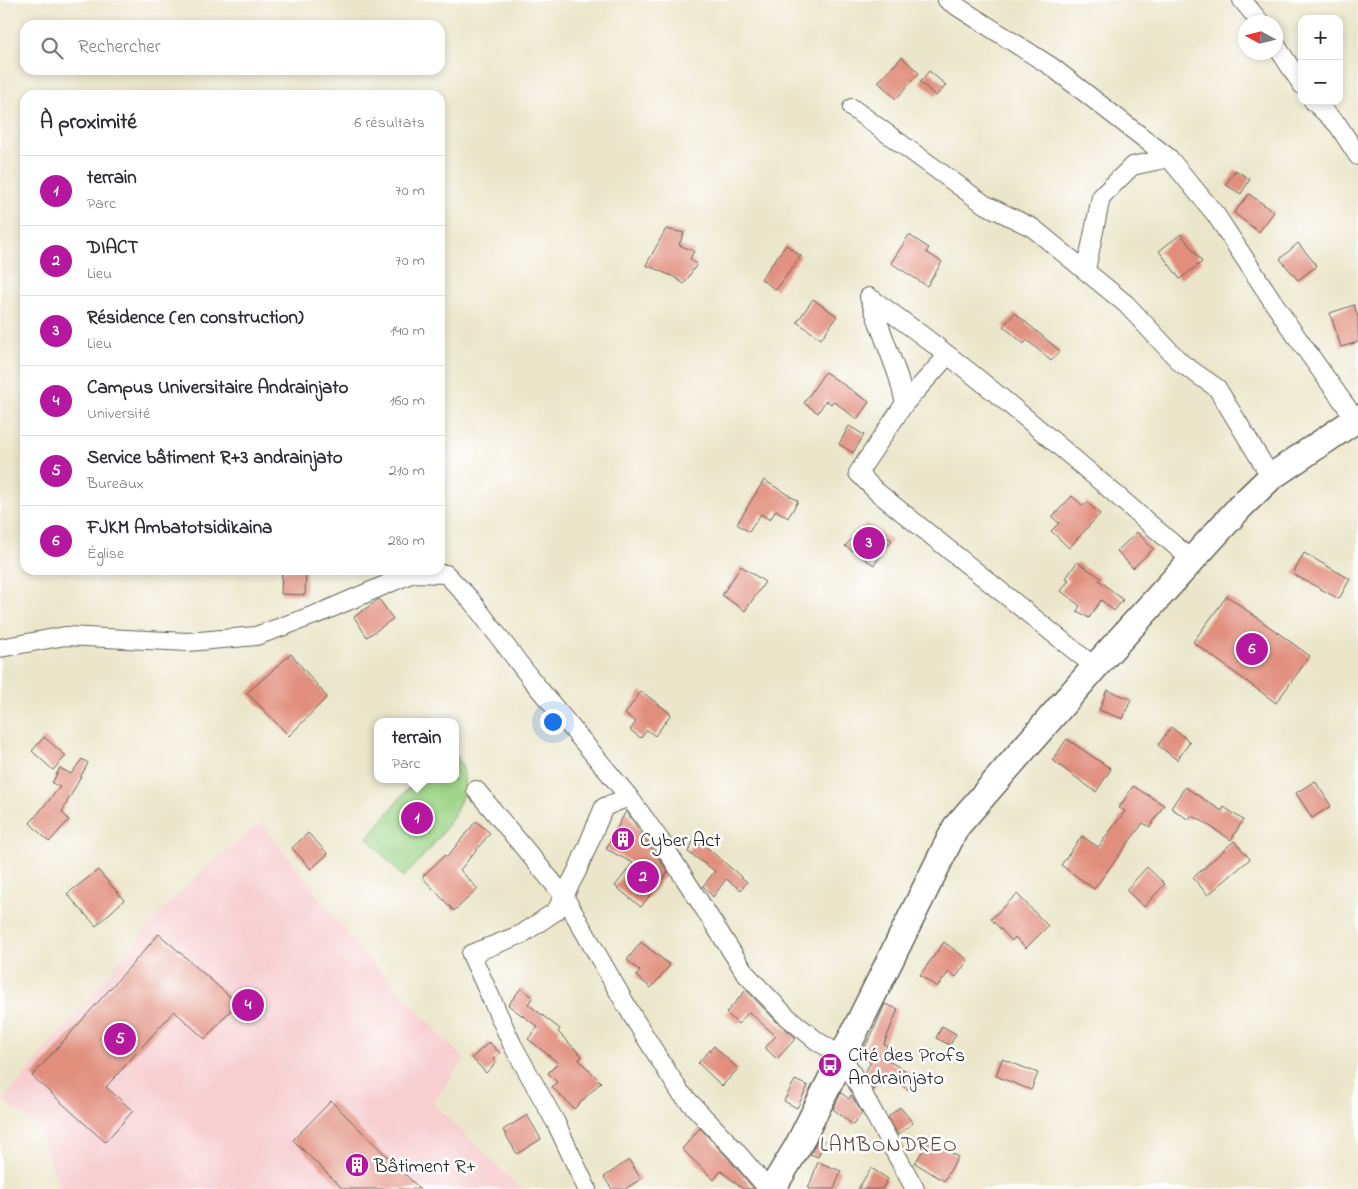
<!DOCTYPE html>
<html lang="fr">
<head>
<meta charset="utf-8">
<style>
  body { margin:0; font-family:"Indie Flower",sans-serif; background:#f2f2f3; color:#2b2b33 }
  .controls { position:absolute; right:15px; top:15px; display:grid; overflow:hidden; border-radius:10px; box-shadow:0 2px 8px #0003 }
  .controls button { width:45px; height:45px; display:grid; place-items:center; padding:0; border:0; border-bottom:1px solid #e1e1e2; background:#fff; color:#2b2b33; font:25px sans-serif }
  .compass { position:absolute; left:1238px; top:15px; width:45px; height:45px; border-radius:50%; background:#fff; box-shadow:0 2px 8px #0003; rotate:277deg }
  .you { position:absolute; left:552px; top:721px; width:18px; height:18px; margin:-12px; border:4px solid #fff; border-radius:50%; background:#1a73e8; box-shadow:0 0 0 8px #1a73e833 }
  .badge { display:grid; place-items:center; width:32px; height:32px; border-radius:50%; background:#b5179e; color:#fff; font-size:16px; font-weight:700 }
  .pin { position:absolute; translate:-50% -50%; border:2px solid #fff; box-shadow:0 1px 5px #0006 }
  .popup { position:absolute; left:374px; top:718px; width:85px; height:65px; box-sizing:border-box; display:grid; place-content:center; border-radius:10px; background:#fff; filter:drop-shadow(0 1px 4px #0005); font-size:16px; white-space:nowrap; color:#7c7c81 }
  .popup b { font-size:19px; color:#2b2b33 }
  .popup::after { content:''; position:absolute; left:50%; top:100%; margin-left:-10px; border:10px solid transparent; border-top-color:#fff }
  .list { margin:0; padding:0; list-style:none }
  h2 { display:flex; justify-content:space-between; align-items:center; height:65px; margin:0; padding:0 20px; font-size:21px }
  h2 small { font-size:16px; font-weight:400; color:#7c7c81 }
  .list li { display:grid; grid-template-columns:32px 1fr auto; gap:15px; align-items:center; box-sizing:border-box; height:70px; padding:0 20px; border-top:1px solid #e1e1e2 }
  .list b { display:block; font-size:19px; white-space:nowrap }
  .list p { margin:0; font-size:16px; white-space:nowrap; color:#7c7c81 }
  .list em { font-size:16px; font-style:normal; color:#7c7c81 }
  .icon { flex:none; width:28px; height:28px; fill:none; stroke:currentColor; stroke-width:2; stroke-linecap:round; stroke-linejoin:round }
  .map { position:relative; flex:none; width:1358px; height:1189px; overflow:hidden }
  .search { position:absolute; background:#fff; box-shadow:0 2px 8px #0003; left:20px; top:20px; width:425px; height:55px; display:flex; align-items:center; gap:12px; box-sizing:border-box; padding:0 18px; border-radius:15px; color:#7c7c81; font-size:19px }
  .panel { position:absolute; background:#fff; box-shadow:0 2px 8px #0003; left:20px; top:90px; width:425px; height:485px; border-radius:15px }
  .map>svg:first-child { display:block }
</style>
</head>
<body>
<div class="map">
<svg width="1358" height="1189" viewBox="0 0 1358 1189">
  <rect width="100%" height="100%" fill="#fff"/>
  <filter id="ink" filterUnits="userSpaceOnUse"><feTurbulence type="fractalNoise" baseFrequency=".02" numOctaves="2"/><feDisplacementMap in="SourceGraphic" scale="10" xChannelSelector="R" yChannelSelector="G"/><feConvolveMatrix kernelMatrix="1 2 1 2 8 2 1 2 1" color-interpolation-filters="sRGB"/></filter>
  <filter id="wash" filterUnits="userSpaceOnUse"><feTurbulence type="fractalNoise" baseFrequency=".0096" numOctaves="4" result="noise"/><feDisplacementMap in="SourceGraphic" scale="20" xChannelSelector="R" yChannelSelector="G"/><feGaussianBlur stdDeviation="1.12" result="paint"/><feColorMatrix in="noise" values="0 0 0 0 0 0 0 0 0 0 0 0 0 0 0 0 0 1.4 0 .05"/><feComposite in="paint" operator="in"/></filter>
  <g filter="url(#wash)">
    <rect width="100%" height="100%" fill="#ebe6ca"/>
    <path fill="#f7cfd1" d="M 261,823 L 361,951 L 464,1059 L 433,1103 L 521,1189 L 60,1189 L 37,1125 L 3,1101 L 164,908 L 213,861 Z"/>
    <path fill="#9cd486" stroke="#5c7851" d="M 456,755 C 486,793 429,851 403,877 L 367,838 L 416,779 L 456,779 Z"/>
    <g id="blocks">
      <path fill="#e18e7d" d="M 902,57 L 919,73 L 896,99 L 878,82 Z
        M 929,71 L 946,85 L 936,96 L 920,82 Z
        M 1235,170 L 1250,179 L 1241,194 L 1226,185 Z
        M 1249,194 L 1274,212 L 1259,232 L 1234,213 Z
        M 666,229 L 684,233 L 679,245 L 694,251 L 690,259 L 697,264 L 684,284 L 674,277 L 646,265 Z
        M 1181,234 L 1202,262 L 1180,279 L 1159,251 Z
        M 909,235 L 929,248 L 926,252 L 942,262 L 927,286 L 891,263 Z
        M 1298,243 L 1317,266 L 1298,280 L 1280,259 Z
        M 786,245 L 801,256 L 776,290 L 761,279 Z
        M 813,299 L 837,316 L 821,339 L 797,322 Z
        M 1354,305 L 1358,317 L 1358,342 L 1341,347 L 1330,313 Z
        M 1015,313 L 1060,351 L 1051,361 L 1027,340 L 1024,344 L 1003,326 Z
        M 825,372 L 869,402 L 857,419 L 833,401 L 831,404 L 826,400 L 818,413 L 804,403 Z
        M 849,426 L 864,435 L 853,453 L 839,444 Z
        M 764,480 L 798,501 L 788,518 L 776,510 L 770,520 L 761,514 L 749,532 L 737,524 Z
        M 1072,496 L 1083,506 L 1087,502 L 1100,514 L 1069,548 L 1051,531 L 1059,523 L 1052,517 Z
        M 866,524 L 892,540 L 874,565 L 845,546 Z
        M 1137,532 L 1153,549 L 1133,568 L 1117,551 Z
        M 1304,553 L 1350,579 L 1339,599 L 1293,574 Z
        M 1077,562 L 1101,578 L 1099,580 L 1123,600 L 1114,611 L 1101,600 L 1089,618 L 1077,611 L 1080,606 L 1061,591 L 1069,580 L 1066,578 Z
        M 741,566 L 765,582 L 745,611 L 722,595 Z
        M 282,570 L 306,570 L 305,595 L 281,594 Z
        M 1227,596 L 1310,656 L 1276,703 L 1193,642 Z
        M 379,599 L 393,619 L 367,637 L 354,617 Z
        M 291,654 L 327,697 L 289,736 L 247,693 Z
        M 1107,690 L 1131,699 L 1123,719 L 1099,710 Z
        M 641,691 L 671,714 L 655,736 L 647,730 L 641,738 L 630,730 L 636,722 L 625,714 Z
        M 1171,727 L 1190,742 L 1177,760 L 1158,745 Z
        M 44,737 L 66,756 L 53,770 L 32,751 Z
        M 1067,739 L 1111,769 L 1096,792 L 1052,760 Z
        M 82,759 L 88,763 L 62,812 L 69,820 L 49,842 L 30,823 L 60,787 L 52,783 L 60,768 L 71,774 Z
        M 1315,781 L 1331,806 L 1312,818 L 1296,793 Z
        M 1133,786 L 1164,805 L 1150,827 L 1143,823 L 1094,889 L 1061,865 L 1082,836 L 1098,847 L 1125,811 L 1119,808 Z
        M 1185,787 L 1222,811 L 1224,807 L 1243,820 L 1231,840 L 1199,819 L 1191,816 L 1189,820 L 1171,808 Z
        M 626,811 L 668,872 L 641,907 L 615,886 L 633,863 L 606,849 Z
        M 476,821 L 490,833 L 460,870 L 478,889 L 454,911 L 422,877 L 445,855 L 447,857 Z
        M 308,833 L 328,854 L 311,869 L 292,848 Z
        M 695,837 L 747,882 L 741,890 L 726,879 L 713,897 L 703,886 L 715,871 L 688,852 Z
        M 1234,841 L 1250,859 L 1208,895 L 1193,878 Z
        M 1147,867 L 1165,884 L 1144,907 L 1126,890 Z
        M 98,870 L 124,900 L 96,926 L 67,894 Z
        M 1017,894 L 1048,926 L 1026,948 L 1015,937 L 1012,941 L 991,919 Z
        M 159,934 L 237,1003 L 205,1039 L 174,1011 L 106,1087 L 133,1111 L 105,1142 L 32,1076 Z
        M 641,942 L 670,965 L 651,988 L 636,976 L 640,971 L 627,960 Z
        M 944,942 L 968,960 L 956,977 L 949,972 L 937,987 L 920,975 Z
        M 521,988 L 533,997 L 528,1004 L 560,1029 L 558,1032 L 582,1056 L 579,1060 L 601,1082 L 574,1109 L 552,1087 L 557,1082 L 548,1073 L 558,1063 L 528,1039 L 538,1027 L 508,1005 Z
        M 746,990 L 777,1022 L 796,1038 L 777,1059 L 765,1048 L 776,1036 L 749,1012 L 738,1024 L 726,1013 Z
        M 885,1004 L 898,1009 L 884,1044 L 897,1052 L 890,1062 L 917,1077 L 909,1090 L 883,1073 L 873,1090 L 864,1074 L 871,1062 L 860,1055 L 871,1036 Z
        M 942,1026 L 956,1034 L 950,1045 L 936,1038 Z
        M 489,1042 L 500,1053 L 493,1059 L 496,1063 L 486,1073 L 472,1058 Z
        M 714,1046 L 738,1069 L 722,1086 L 698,1063 Z
        M 1002,1059 L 1038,1073 L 1031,1090 L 996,1076 Z
        M 795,1080 L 808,1086 L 797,1108 L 784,1101 Z
        M 841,1093 L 849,1099 L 851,1095 L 862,1113 L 853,1125 L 833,1109 Z
        M 331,1101 L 420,1189 L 343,1189 L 293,1140 Z
        M 900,1107 L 913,1123 L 898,1135 L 888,1117 Z
        M 527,1115 L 541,1139 L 517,1154 L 503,1130 Z
        M 700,1128 L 727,1157 L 754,1189 L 743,1189 L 721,1171 L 714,1180 L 682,1149 Z
        M 818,1139 L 824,1141 L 818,1157 L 810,1154 Z
        M 930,1139 L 958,1157 L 944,1181 L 915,1163 Z
        M 629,1160 L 641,1179 L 625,1189 L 612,1189 L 604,1177 Z
        M 818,1162 L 841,1171 L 834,1189 L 808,1189 Z
        M 871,1168 L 888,1179 L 882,1189 L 858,1189 Z"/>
    </g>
  </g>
  <g filter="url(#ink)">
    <use href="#blocks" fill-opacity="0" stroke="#646359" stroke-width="1"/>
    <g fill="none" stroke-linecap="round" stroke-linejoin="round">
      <g stroke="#646359" stroke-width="20">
        <path id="street" d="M 947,0 L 1052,67 L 1169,158 L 1216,215 L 1289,326 L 1356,420
          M 1242,0 L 1260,22
          M 1276,45 L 1302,85
          M 1313,101 L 1338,125 L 1358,156
          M 852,108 L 984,204 L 1033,228 L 1126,304 L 1181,363 L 1217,388 L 1271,477
          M 1086,270 L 1101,197 L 1132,166 L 1169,158
          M 948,355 L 905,403 L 858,473 L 877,492 L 1095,667
          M 905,403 L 898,376 L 869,297 C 983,376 1086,470 1192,560
          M 0,648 L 65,636 L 188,642 L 256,636 L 320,613 L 413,573 L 446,574 L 470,599 L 531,679 L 629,797 L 660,840 L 746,974 L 785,1015 L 817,1041 L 843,1057 L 915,1189
          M 476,790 L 564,896 L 633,1017 L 680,1092 L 735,1150 L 768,1189
          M 587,1189 L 556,1123 L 512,1044 L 471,954 L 522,934 L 556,911 L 577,871 L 604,807 L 629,797"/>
      </g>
      <g stroke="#646359" stroke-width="29">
        <path id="secondary" d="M 772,1189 L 798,1146 L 956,827 L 1095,667 L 1241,506 L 1271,477 L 1358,418"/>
      </g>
      <use href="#street" stroke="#fff" stroke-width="18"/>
      <use href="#secondary" stroke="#fff" stroke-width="26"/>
    </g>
  </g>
  <defs>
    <g id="building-disc" transform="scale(1.25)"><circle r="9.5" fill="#b5179e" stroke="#fff"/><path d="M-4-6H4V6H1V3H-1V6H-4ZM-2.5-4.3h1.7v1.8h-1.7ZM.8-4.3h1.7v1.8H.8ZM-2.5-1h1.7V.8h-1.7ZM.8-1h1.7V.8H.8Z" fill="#fff"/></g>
    <g id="bus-disc" transform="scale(1.25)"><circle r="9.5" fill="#b5179e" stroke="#fff"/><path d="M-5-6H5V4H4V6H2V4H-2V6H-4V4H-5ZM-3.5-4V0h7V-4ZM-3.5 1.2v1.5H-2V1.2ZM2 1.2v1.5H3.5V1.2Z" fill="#fff"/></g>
  </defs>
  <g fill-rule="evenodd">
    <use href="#building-disc" x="623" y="839"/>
    <use href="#bus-disc" x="830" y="1065"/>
    <use href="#building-disc" x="357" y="1165"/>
  </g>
  <g text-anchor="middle" stroke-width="5" stroke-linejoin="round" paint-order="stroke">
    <g font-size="20" fill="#1c1c1c" stroke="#fff" text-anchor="start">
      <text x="640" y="846">Cyber Act</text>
      <text x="848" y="1061">Cité des Profs<tspan x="848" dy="23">Andrainjato</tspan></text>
      <text x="374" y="1172">Bâtiment R+</text>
    </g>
    <g font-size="21" letter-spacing="1" fill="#61443e" stroke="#fff">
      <text x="889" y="1151">LAMBONDREO</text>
    </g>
  </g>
</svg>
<div class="controls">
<button>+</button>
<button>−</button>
</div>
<svg class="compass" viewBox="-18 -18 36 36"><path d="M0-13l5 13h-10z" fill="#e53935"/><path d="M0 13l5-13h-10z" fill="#7c7c81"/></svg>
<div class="you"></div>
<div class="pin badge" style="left:417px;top:818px">1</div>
<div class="popup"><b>terrain</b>Parc</div>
<div class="pin badge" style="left:643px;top:877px">2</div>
<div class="pin badge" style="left:869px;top:543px">3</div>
<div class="pin badge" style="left:248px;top:1005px">4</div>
<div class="pin badge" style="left:120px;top:1039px">5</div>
<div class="pin badge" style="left:1252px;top:649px">6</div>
<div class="search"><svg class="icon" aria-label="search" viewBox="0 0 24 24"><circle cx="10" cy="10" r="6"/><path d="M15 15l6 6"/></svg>Rechercher</div>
<section class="panel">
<h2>À proximité<small>6 résultats</small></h2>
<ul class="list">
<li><span class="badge">1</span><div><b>terrain</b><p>Parc</p></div><em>70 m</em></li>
<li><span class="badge">2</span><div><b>DIACT</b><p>Lieu</p></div><em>70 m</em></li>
<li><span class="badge">3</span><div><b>Résidence (en construction)</b><p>Lieu</p></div><em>140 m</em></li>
<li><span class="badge">4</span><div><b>Campus Universitaire Andrainjato</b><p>Université</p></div><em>160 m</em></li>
<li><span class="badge">5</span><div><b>Service bâtiment R+3 andrainjato</b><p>Bureaux</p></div><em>210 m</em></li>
<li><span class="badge">6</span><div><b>FJKM Ambatotsidikaina</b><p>Église</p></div><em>280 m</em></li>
</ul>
</section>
</div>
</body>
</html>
